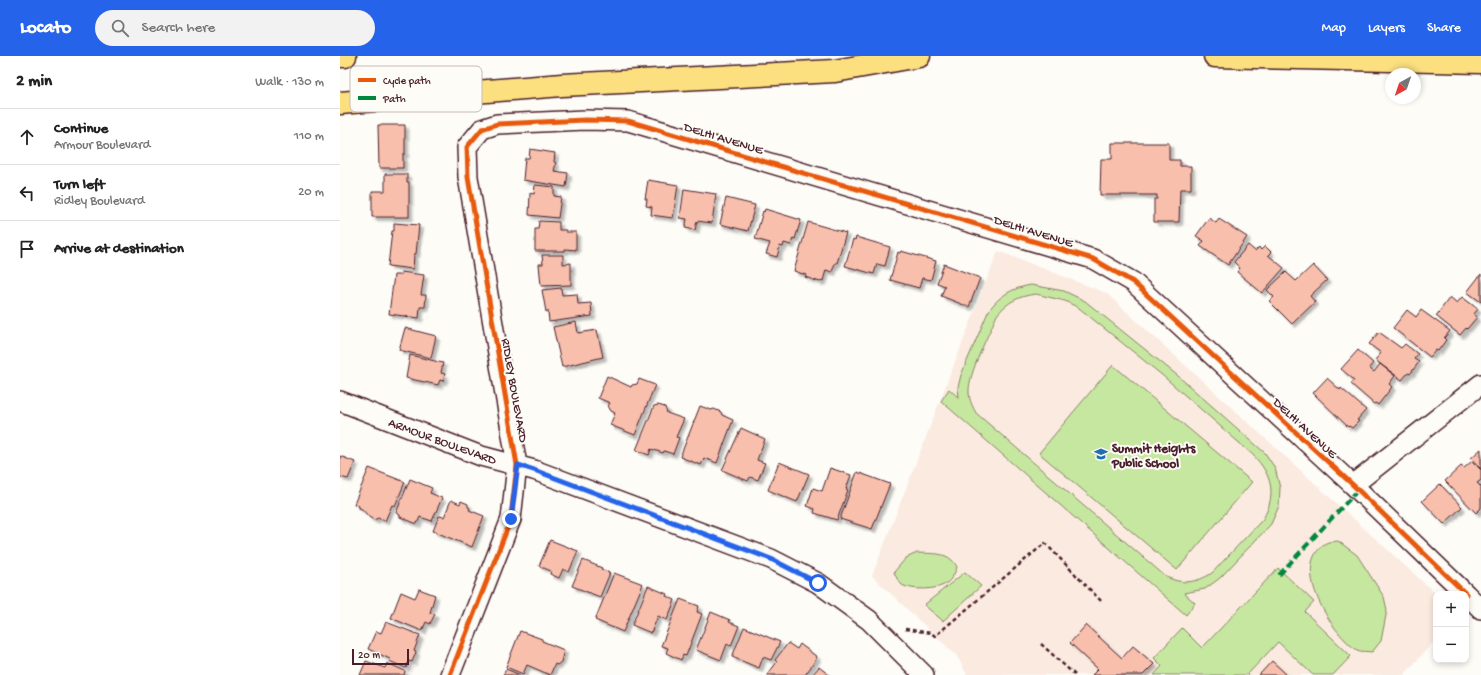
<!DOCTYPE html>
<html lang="en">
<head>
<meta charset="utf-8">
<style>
  body { margin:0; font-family:"Gochi Hand",sans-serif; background:#f2f2f2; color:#222 }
  .controls { position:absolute; right:12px; bottom:12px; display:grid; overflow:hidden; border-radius:8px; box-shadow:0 2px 6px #0003 }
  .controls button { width:36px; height:36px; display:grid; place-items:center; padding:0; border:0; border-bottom:1px solid #e0e0e0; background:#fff; color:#222; font:20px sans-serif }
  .compass { position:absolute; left:1045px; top:12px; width:36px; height:36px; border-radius:50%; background:#fff; box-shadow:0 2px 6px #0003; rotate:220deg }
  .scale { position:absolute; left:12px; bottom:10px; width:57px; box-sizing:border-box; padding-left:4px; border:2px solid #4a1f2b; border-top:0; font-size:11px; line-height:14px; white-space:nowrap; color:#4a1f2b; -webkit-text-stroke:3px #fdfcf7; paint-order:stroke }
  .stop { position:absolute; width:12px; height:12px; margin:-9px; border:3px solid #2563eb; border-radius:50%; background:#fff }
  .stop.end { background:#2563eb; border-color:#fff; box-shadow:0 1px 4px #0008 }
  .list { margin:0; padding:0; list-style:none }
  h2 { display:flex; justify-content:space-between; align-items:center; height:52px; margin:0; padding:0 16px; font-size:17px }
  h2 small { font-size:13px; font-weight:400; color:#767676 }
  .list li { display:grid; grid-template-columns:26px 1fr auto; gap:12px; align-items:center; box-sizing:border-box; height:56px; padding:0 16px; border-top:1px solid #e0e0e0 }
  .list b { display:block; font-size:15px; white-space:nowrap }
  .list p { margin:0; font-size:13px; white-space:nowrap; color:#767676 }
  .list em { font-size:13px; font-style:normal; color:#767676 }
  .icon { flex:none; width:22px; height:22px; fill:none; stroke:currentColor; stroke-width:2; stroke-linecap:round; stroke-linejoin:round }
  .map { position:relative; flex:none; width:1141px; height:619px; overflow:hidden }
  header { display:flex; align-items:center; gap:24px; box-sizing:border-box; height:56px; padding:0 20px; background:#2563eb; color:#fff }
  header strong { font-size:19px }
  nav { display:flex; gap:22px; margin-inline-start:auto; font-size:14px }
  .search { width:280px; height:36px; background:#f2f2f2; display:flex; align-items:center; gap:10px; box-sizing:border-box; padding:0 14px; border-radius:22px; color:#767676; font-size:15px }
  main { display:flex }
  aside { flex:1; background:#fff }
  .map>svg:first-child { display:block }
</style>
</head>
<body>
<header>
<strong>Locato</strong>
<div class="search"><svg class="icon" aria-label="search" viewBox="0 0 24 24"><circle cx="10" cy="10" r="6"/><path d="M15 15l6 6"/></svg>Search here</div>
<nav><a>Map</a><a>Layers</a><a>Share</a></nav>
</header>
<main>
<aside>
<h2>2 min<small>Walk · 130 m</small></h2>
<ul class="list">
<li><svg class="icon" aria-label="ahead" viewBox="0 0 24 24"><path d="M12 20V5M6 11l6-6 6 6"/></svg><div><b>Continue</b><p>Armour Boulevard</p></div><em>110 m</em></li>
<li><svg class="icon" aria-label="left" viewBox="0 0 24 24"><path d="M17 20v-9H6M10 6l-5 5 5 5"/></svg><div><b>Turn left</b><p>Ridley Boulevard</p></div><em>20 m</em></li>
<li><svg class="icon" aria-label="arrive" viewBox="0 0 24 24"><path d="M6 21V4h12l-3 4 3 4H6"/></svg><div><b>Arrive at destination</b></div></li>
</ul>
</aside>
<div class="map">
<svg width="1141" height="619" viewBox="0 0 1141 619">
  <defs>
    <filter id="shadow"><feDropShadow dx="3.5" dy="3.5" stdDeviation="1" flood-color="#0004"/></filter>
  </defs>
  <rect width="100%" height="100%" fill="#fdfcf7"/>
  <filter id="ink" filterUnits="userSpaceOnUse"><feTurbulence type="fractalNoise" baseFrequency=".025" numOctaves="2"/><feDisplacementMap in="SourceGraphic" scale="8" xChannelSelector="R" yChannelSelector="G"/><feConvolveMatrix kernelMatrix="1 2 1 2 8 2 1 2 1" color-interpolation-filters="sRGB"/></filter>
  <g filter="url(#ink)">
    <path fill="#fbeae0" d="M 658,195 L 766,237 L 1096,538 L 1096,583 L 1064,619 L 627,619 L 617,600 L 532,520 Z"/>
    <path fill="#c6e7a0" stroke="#888366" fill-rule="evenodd" d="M 691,229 L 724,235 L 745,245 L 838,320 L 925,397 L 935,412 L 940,432 L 939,450 L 931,468 L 880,522 L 865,533 L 844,537 L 855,547 L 846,559 L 601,345 L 609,333 L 619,342 L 618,331 L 621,319 L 648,256 C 658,240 672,232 691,229 ZM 696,238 L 725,245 L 739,252 L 823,320 L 913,399 C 932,419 937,438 923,463 L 872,517 C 857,527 841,529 825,520 L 636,357 C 633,351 629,344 629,336 C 628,318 649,278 657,259 C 667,246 679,240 696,238 Z
      M 773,309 L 912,426 L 837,514 L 699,397 Z
      M 998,485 L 1017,499 L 1044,541 L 1047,554 L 1041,585 L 1032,596 C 1027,595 1021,596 1017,594 C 993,579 955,518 979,493 C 981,491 983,488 986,487 C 989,485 994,486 998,485 Z
      M 577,497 C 593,498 609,495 617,511 C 615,517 612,523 607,527 C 599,534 572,535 562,529 C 558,525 556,521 554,516 L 566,502 Z
      M 938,512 L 974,546 L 965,556 L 1011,600 L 993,619 L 973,619 L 938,586 L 907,619 L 814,619 L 822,610 L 814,602 L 842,572 L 862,592 Z
      M 625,516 L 641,530 L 603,565 L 584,549 Z"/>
    <path fill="#f7bfac" stroke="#4a1f2b" filter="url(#shadow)" d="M 38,69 L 65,69 L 65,98 L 63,98 L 63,112 L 39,112 Z
      M 772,87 L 829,87 L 829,104 L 840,104 L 840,110 L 851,110 L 851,133 L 840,133 L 839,166 L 814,166 L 814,143 L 817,143 L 817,139 L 760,139 L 761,103 L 772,103 Z
      M 190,93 L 215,97 L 214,106 L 216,107 L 214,115 L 228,117 L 226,131 L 183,124 L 185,102 L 189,102 Z
      M 45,118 L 67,118 L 67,126 L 69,126 L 69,161 L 32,161 L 32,135 L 45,135 Z
      M 308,124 L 338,129 L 333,162 L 311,159 L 312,151 L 306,150 L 307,143 L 305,143 Z
      M 195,129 L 214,131 L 214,140 L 221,141 L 218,162 L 189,159 L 190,137 L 194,138 Z
      M 344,133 L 376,138 L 372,167 L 357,165 L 355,174 L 345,172 L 347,163 L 340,162 Z
      M 386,142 L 415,149 L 408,175 L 380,168 Z
      M 425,153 L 461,164 L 455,183 L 453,182 L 451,189 L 444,187 L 443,191 L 440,190 L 437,201 L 426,198 L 430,187 L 415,183 L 423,155 L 424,156 Z
      M 869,162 L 876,167 L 879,163 L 907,181 L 888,209 L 860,190 L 864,185 L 856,180 Z
      M 199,165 L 219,166 L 219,174 L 226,174 L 226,176 L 236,176 L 236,194 L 225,193 L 225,195 L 195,195 L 195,173 L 198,173 Z
      M 468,166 L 506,177 L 497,207 L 495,207 L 492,216 L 486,214 L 483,225 L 481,224 L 480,226 L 465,221 L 466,219 L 454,215 Z
      M 54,167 L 79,169 L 76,198 L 74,198 L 73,213 L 48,210 L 52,175 L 54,175 Z
      M 516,181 L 550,191 L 545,210 L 537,208 L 534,218 L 505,210 L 513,183 L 515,184 Z
      M 908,189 L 915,195 L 919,191 L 921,194 L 925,190 L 931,196 L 928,199 L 944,212 L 922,237 L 897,216 L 900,212 L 894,206 Z
      M 561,195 L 596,205 L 591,224 L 582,222 L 579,232 L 550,224 L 558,196 L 560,197 Z
      M 202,199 L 223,199 L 223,208 L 231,207 L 231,229 L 201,230 L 199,208 L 203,208 Z
      M 604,208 L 640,222 L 629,251 L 601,240 L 605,230 L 597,227 Z
      M 973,209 L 987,224 L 970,240 L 975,246 L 952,268 L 929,245 L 934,241 L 927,234 L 946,216 L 956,225 Z
      M 61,216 L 84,219 L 81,239 L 86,239 L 85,251 L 80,251 L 79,262 L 49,258 L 54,219 L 61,219 Z
      M 1141,218 L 1141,246 L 1127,236 Z
      M 221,232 L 222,239 L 237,238 L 238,248 L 251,247 L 252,260 L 209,266 L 208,255 L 206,256 L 202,234 Z
      M 1110,241 L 1117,247 L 1122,241 L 1138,253 L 1134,258 L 1137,261 L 1127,273 L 1126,272 L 1120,279 L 1096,260 Z
      M 1067,254 L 1076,261 L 1081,254 L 1110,275 L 1104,282 L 1106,284 L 1098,295 L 1096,294 L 1090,301 L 1053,272 Z
      M 236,266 L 238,277 L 257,274 L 263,301 L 222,311 L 213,271 Z
      M 65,272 L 96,280 L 91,302 L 59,294 Z
      M 1039,276 L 1061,292 L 1065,288 L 1078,298 L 1074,303 L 1079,306 L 1070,318 L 1068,317 L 1062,324 L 1035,304 L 1041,297 L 1029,288 Z
      M 1018,294 L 1033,307 L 1029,312 L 1034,316 L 1040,308 L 1055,320 L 1049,328 L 1052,331 L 1038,349 L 1036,347 L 1034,348 L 1011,328 L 1014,324 L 1001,313 Z
      M 70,299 L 103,307 L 101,317 L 105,318 L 103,325 L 100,324 L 98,329 L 66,322 Z
      M 267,320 L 291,331 L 292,329 L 297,328 L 299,323 L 315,329 L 295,379 L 270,369 L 275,357 L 271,355 L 268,350 L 270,347 L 258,342 Z
      M 987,322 L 1000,334 L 1001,332 L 1026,354 L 1017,364 L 1019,365 L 1012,372 L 1009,370 L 1008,371 L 973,337 Z
      M 318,349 L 325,351 L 327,357 L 344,363 L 336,381 L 339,382 L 333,398 L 324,395 L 323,397 L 311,393 L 309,399 L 296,394 L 314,350 Z
      M 360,350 L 371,354 L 374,353 L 381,356 L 382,359 L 393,364 L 377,407 L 364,402 L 361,409 L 340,401 Z
      M 401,372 L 425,383 L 417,404 L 425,407 L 418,424 L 410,421 L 408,425 L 382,414 Z
      M 1141,393 L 1141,413 L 1131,402 Z
      M 0,400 L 15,406 L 8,423 L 0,421 Z
      M 1132,405 L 1141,414 L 1141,424 L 1137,427 L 1140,430 L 1141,429 L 1141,452 L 1136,457 L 1105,425 L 1121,410 L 1124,412 Z
      M 439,406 L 469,418 L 457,446 L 428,434 Z
      M 29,412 L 65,426 L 55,450 L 52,449 L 45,465 L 38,462 L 34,464 L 29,461 L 22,453 L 19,452 L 19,450 L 14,448 Z
      M 490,412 L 511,419 L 506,433 L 508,434 L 497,464 L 474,457 L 475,453 L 467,450 L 473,432 L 482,435 Z
      M 517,416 L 550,428 L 532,473 L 500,463 Z
      M 70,423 L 92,432 L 90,437 L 102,442 L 92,465 L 80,461 L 77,468 L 60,461 L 60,459 L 56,457 Z
      M 1100,428 L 1122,451 L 1104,468 L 1082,445 Z
      M 111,444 L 120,448 L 121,445 L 128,448 L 128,451 L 130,452 L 129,454 L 144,460 L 132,491 L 93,475 L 99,460 L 104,461 Z
      M 210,484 L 238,495 L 229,516 L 223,513 L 219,522 L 210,518 L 211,515 L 199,510 Z
      M 243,504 L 262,512 L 261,513 L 270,517 L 260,541 L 232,530 Z
      M 274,517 L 303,528 L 283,576 L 255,564 Z
      M 308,530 L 327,538 L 326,540 L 335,544 L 327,564 L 318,560 L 311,577 L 292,569 Z
      M 79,533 L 95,539 L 90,557 L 95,558 L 90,568 L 86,566 L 82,575 L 51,562 L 61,536 L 75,542 Z
      M 340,543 L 359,550 L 357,556 L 362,558 L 346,600 L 343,599 L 341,604 L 326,597 L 328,592 L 321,590 Z
      M 371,556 L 390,564 L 389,566 L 399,570 L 391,590 L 387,588 L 381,604 L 356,594 Z
      M 46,566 L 80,579 L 74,595 L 76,596 L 72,606 L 69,605 L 66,612 L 49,605 L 50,603 L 28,593 L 36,575 L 41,577 Z
      M 746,569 L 782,602 L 793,590 L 814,608 L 803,619 L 752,619 L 758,613 L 730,587 Z
      M 404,571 L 440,586 L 431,604 L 423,601 L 419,612 L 392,601 Z
      M 180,575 L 202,583 L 202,585 L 224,594 L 221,606 L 217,609 L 215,608 L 210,619 L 187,609 L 183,618 L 166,611 Z
      M 448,587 L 457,593 L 460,588 L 477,601 L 473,608 L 465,619 L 427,619 L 437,606 L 435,604 Z
      M 26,605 L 45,612 L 47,607 L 65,615 L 64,619 L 20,619 Z
      M 932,605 L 947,619 L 919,619 Z
      M 479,611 L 489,619 L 472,619 Z
      M 166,613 L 180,619 L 163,619 Z"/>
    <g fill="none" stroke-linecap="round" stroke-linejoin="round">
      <g stroke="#4a1f2b" stroke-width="22">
        <path id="minor" d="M 0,345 L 141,400 L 194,414 L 431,503 L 478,527 L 529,564 L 584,619
          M 1013,429 L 1141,328
          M 1126,538 L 1141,553
          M 110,619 L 171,463 L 177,409 L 128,121 L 127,91 L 142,73 L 157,68 L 245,64 L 288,65 L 753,203 L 793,226 L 1013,429 L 1126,538"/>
      </g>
      <g stroke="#4a1f2b" stroke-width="25">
        <path id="motorway" d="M 0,0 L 5,0
          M 875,0 L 1141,6
          M 0,47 L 222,29 L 495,15 L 579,0"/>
      </g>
      <path stroke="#4a1f2b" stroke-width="2.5" stroke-dasharray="4 3" stroke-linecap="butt" d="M 565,573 L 591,577 L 595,580 L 705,487 L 763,547
        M 701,588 L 735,619"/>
      <use href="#minor" stroke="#fdfcf7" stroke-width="19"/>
      <use href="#motorway" stroke="#fce080" stroke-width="22"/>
      <path stroke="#00873e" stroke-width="4" stroke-dasharray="8 4" stroke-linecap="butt" d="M 939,519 L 1018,434"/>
      <g stroke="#fdfcf7" stroke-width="8">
        <path id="cycleway" d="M 110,619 L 171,463 L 177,409 L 128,121 L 127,91 L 142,73 L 157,68 L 245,64 L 288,65 L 753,203 L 793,226 L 1013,429 L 1126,538"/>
      </g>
      <use href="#cycleway" stroke="#e8590c" stroke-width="5"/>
    </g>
  </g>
  <g fill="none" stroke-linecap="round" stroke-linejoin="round" filter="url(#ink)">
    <path stroke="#2563eb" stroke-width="5" d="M 171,463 L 178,409 L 194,414 L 431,503 L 478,527"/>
  </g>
  <defs>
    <g id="school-bare" transform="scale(1.08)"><path d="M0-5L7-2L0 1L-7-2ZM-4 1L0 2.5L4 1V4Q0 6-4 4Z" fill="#1f6fb2" stroke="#fdfcf7" stroke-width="2.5" paint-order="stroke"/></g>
  </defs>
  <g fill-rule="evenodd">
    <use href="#school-bare" x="761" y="398"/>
  </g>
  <g text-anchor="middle" stroke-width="4" stroke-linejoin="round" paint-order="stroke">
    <g font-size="13" fill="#4a1f2b" stroke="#fdfcf7">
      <text transform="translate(384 81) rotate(17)" y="5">DELHI AVENUE</text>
      <text transform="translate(694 174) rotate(17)" y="5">DELHI AVENUE</text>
      <text transform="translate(176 334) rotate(80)" y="5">RIDLEY BOULEVARD</text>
      <text transform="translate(966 371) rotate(43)" y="5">DELHI AVENUE</text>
      <text transform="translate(103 384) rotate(20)" y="5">ARMOUR BOULEVARD</text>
    </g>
    <g font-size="13" font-weight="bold" fill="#4a1f2b" stroke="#fdfcf7" text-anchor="start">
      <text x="772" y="396">Summit Heights<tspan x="772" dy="15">Public School</tspan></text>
    </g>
  </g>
  <rect x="10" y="10" width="132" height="46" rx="6" fill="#fdfcf7" stroke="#c7baba" stroke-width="1"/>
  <rect x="18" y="22" width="18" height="4" fill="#e8590c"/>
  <rect x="18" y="40" width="18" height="4" fill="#00873e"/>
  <g font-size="11" fill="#4a1f2b">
    <text x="43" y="28">Cycle path</text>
    <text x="43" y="46">Path</text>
  </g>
</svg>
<div class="controls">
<button>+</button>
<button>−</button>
</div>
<svg class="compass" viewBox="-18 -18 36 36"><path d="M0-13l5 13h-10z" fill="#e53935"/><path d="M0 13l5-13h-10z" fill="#767676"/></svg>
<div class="scale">20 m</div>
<div class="stop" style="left:478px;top:527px"></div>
<div class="stop end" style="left:171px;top:463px"></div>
</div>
</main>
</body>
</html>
